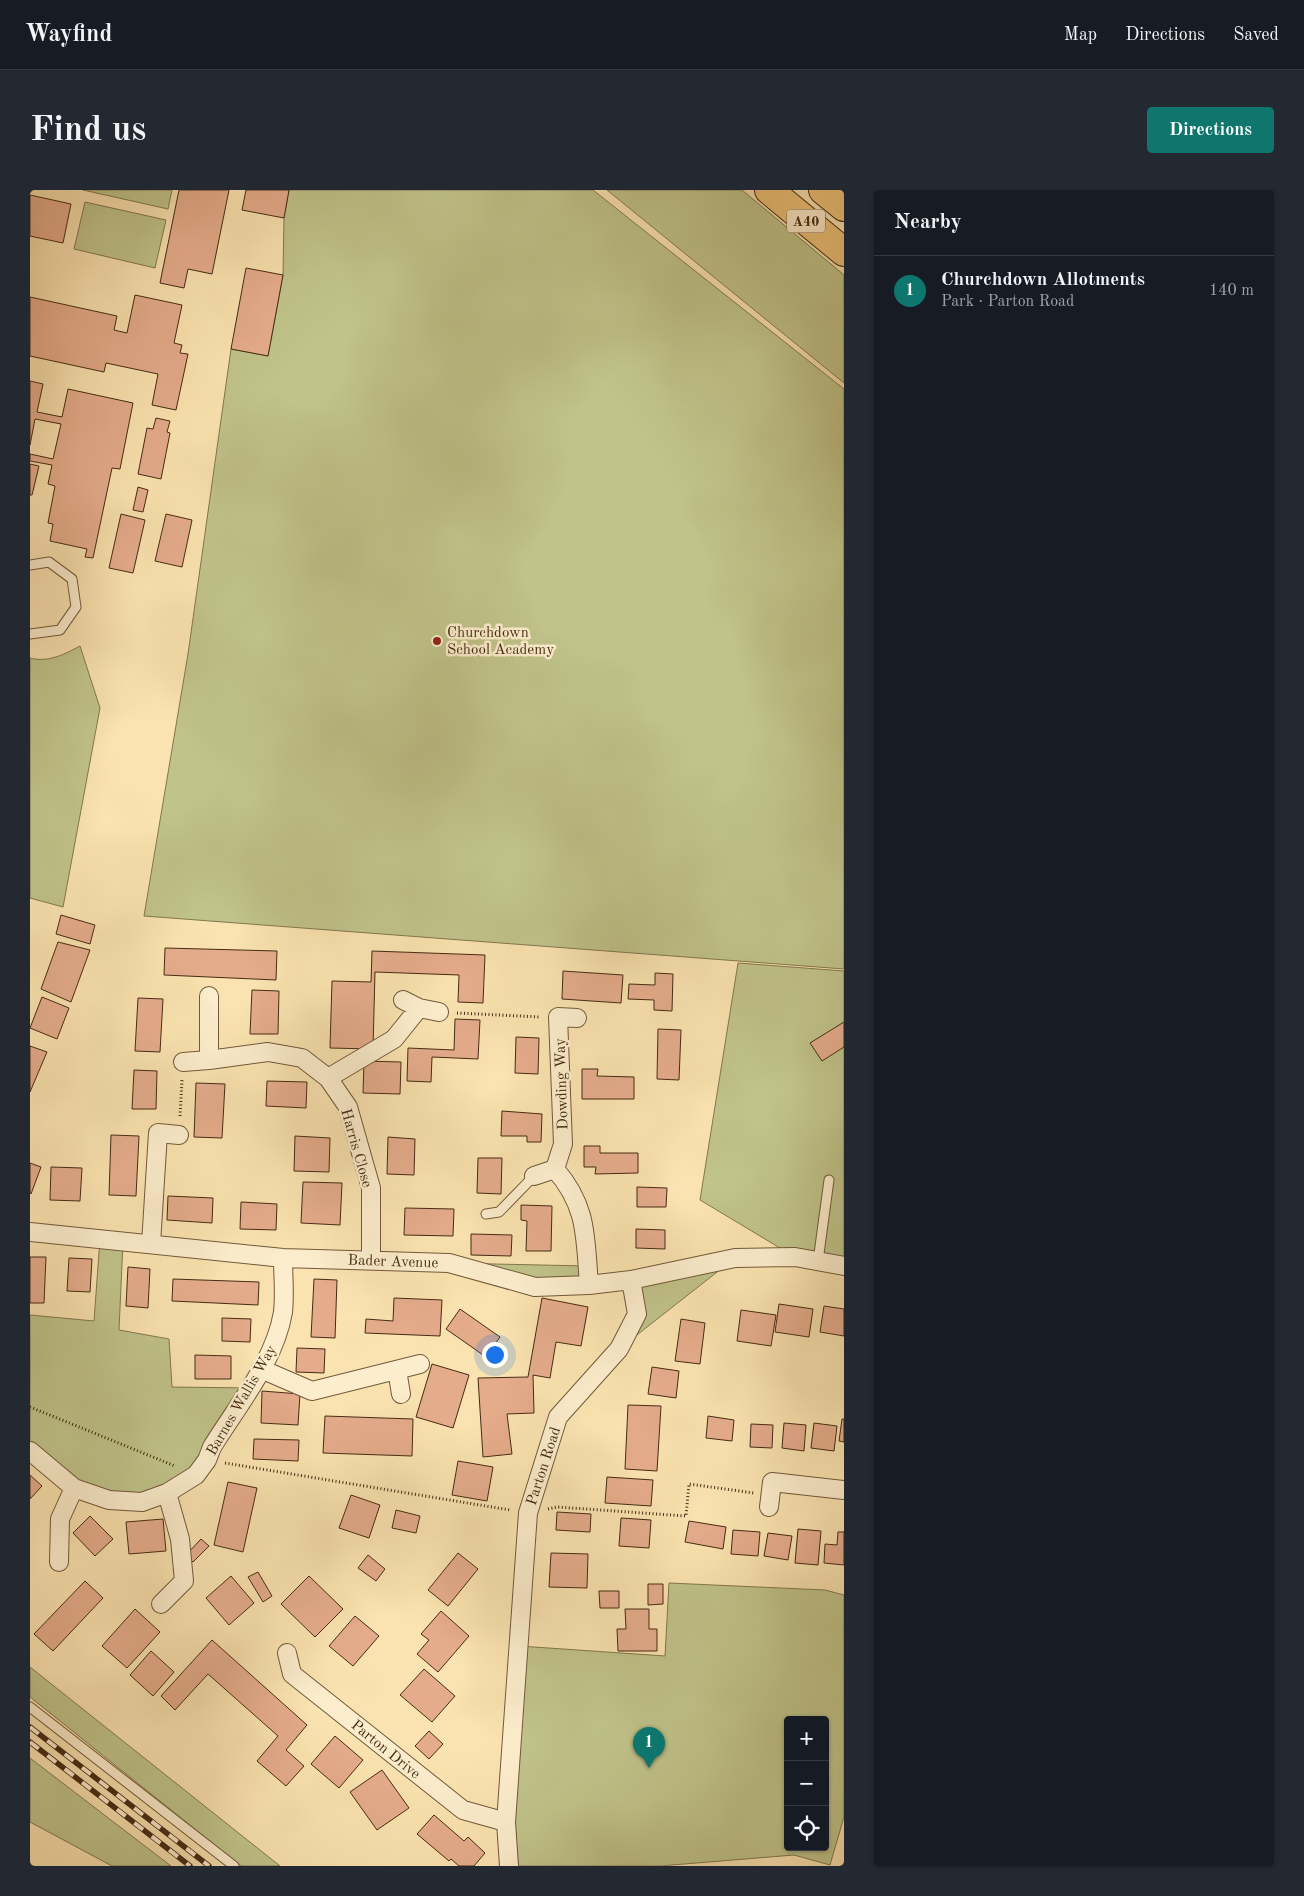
<!DOCTYPE html>
<html lang="en">
<head>
<meta charset="utf-8">
<style>
  body { margin:0; font-family:"Old Standard TT",serif; background:#242831; color:#f1f3f6 }
  .controls { position:absolute; right:15px; bottom:15px; display:grid; overflow:hidden; border-radius:5px; box-shadow:0 1px 4px #0004 }
  .controls button { width:45px; height:45px; display:grid; place-items:center; padding:0; border:0; border-bottom:1px solid #363941; background:#171b24; color:#f1f3f6; font:25px sans-serif }
  .you { position:absolute; left:464px; top:1164px; width:18px; height:18px; margin:-12px; border:4px solid #fff; border-radius:50%; background:#1a73e8; box-shadow:0 0 0 8px #1a73e833 }
  .badge { display:grid; place-items:center; width:32px; height:32px; border-radius:50%; background:#0f766e; color:#fff; font-size:16px; font-weight:700 }
  .pin { position:absolute; translate:-50% -41px; filter:drop-shadow(0 1px 2px #0008) }
  .pin::after { content:''; position:absolute; top:26px; width:18px; height:15px; background:inherit; clip-path:polygon(0 0,100% 0,50% 100%) }
  .list { margin:0; padding:0; list-style:none }
  h2 { display:flex; justify-content:space-between; align-items:center; height:65px; margin:0; padding:0 20px; font-size:21px }
  h2 small { font-size:16px; font-weight:400; color:#9ea1a6 }
  .list li { display:grid; grid-template-columns:32px 1fr auto; gap:15px; align-items:center; box-sizing:border-box; height:70px; padding:0 20px; border-top:1px solid #363941 }
  .list b { display:block; font-size:19px; white-space:nowrap }
  .list p { margin:0; font-size:16px; white-space:nowrap; color:#9ea1a6 }
  .list em { font-size:16px; font-style:normal; color:#9ea1a6 }
  .icon { flex:none; width:28px; height:28px; fill:none; stroke:currentColor; stroke-width:2; stroke-linecap:round; stroke-linejoin:round }
  .map { position:relative; flex:none; width:814px; height:1676px; overflow:hidden; border-radius:5px }
  header { display:flex; align-items:center; gap:30px; box-sizing:border-box; height:70px; padding:0 25px; background:#171b24; border-bottom:1px solid #363941 }
  header strong { font-size:24px }
  nav { display:flex; gap:28px; margin-inline-start:auto; font-size:18px }
  .intro { display:flex; align-items:center; justify-content:space-between; box-sizing:border-box; height:120px; padding:0 30px }
  h1 { margin:0; font-size:35px }
  .button { padding:12px 22px; border-radius:5px; background:#0f766e; color:#fff; font-size:18px; font-weight:700 }
  main { display:flex; gap:30px; padding:0 30px }
  aside { flex:1; background:#171b24; border-radius:5px; box-shadow:0 1px 4px #0004 }
  .map>svg:first-child { display:block }
</style>
</head>
<body>
<header>
<strong>Wayfind</strong>
<nav><a>Map</a><a>Directions</a><a>Saved</a></nav>
</header>
<div class="intro"><h1>Find us</h1><a class="button">Directions</a></div>
<main>
<div class="map">
<svg width="814" height="1676" viewBox="0 0 814 1676">
  <rect width="100%" height="100%" fill="#fae3b0"/>
  <filter id="stains"><feTurbulence type="fractalNoise" baseFrequency=".004" numOctaves="4"/><feColorMatrix values="0 0 0 0 .2 0 0 0 0 .09 0 0 0 0 .02 0 0 0 .5 -.17"/></filter>
  <radialGradient id="worn" r=".72"><stop offset=".6" stop-color="#630" stop-opacity="0"/><stop offset="1" stop-color="#630" stop-opacity=".3"/></radialGradient>
  <path fill="#c0c38a" stroke="#82774e" fill-rule="evenodd" d="M 53,0 L 142,0 L 138,19 Z
    M 259,0 L 563,0 L 814,199 L 814,779 L 114,726 L 158,464 L 201,159 L 238,166 L 253,85 L 254,28 Z
    M 577,0 L 712,0 L 814,85 L 814,193 Z
    M 55,12 L 136,30 L 125,78 L 44,59 Z
    M 50,456 L 70,518 L 33,717 L 0,708 L 0,468 C 18,473 35,464 50,456 Z
    M 708,773 L 814,781 L 814,1076 L 765,1067 L 670,1010 Z
    M 70,1049 L 93,1052 L 89,1140 L 139,1149 L 142,1197 L 219,1198 L 182,1256 L 137,1303 L 79,1310 L 0,1261 L 0,1125 L 64,1131 Z
    M 705,1068 L 589,1159 L 607,1124 L 601,1090 Z
    M 419,1073 L 557,1076 L 559,1095 L 505,1097 Z
    M 639,1393 L 795,1400 L 814,1405 L 814,1627 L 800,1675 L 764,1665 L 630,1676 L 479,1676 L 489,1456 L 635,1466 ZM 758,1530 L 795,1530 L 795,1657 L 758,1657 Z
    M 0,1477 L 250,1676 L 211,1676 L 0,1507 Z
    M 0,1568 L 141,1676 L 82,1676 L 0,1632 Z"/>
  <path fill="#e5ac8c" stroke="#452b13" d="M 149,0 L 199,0 L 182,84 L 158,79 L 154,98 L 130,93 Z
    M 216,0 L 259,0 L 254,28 L 212,20 Z
    M 0,5 L 41,14 L 33,53 L 0,46 Z
    M 216,78 L 253,85 L 238,166 L 201,159 Z
    M 105,105 L 152,115 L 144,153 L 152,155 L 150,163 L 158,164 L 146,220 L 122,215 L 128,184 L 76,173 L 74,182 L 0,166 L 0,107 L 87,126 L 84,140 L 97,143 Z
    M 0,191 L 13,194 L 7,222 L 32,227 L 38,199 L 103,213 L 90,279 L 82,278 L 63,368 L 55,367 L 57,359 L 20,351 L 23,334 L 18,333 L 25,296 L 18,294 L 22,275 L 0,271 L 0,264 L 23,269 L 31,234 L 5,229 L 0,255 Z
    M 126,228 L 140,231 L 137,242 L 140,243 L 131,289 L 108,284 L 117,238 L 123,239 Z
    M 0,274 L 9,276 L 2,305 L 0,305 Z
    M 108,297 L 118,300 L 113,322 L 103,320 Z
    M 91,324 L 115,330 L 103,383 L 79,378 Z
    M 136,324 L 162,330 L 152,377 L 125,371 Z
    M 31,725 L 65,735 L 60,754 L 26,744 Z
    M 28,752 L 60,760 L 41,812 L 11,799 Z
    M 135,758 L 247,761 L 246,790 L 134,785 Z
    M 342,761 L 455,765 L 453,813 L 428,812 L 429,785 L 345,782 L 343,859 L 300,858 L 302,791 L 341,792 Z
    M 533,781 L 593,785 L 591,813 L 532,809 Z
    M 625,783 L 643,784 L 642,821 L 624,820 L 624,810 L 598,809 L 599,794 L 625,795 Z
    M 222,800 L 249,801 L 248,844 L 220,844 Z
    M 12,807 L 39,818 L 27,849 L 0,838 Z
    M 108,808 L 133,809 L 130,862 L 105,861 Z
    M 425,829 L 450,830 L 448,869 L 402,867 L 401,892 L 377,891 L 378,858 L 424,860 Z
    M 814,832 L 814,857 L 792,871 L 780,853 Z
    M 628,839 L 651,840 L 649,890 L 627,889 Z
    M 486,847 L 509,848 L 508,884 L 485,883 Z
    M 0,856 L 17,862 L 0,902 Z
    M 334,871 L 371,872 L 370,904 L 333,903 Z
    M 552,879 L 568,879 L 567,886 L 604,887 L 604,909 L 552,909 Z
    M 104,880 L 127,881 L 126,919 L 102,919 Z
    M 237,891 L 277,892 L 276,918 L 236,916 Z
    M 166,893 L 195,894 L 192,948 L 164,947 Z
    M 472,921 L 512,924 L 511,952 L 497,952 L 497,946 L 471,946 Z
    M 81,945 L 109,946 L 106,1006 L 79,1005 Z
    M 265,946 L 300,948 L 299,982 L 264,981 Z
    M 358,947 L 385,949 L 384,985 L 357,984 Z
    M 554,956 L 570,956 L 570,963 L 608,963 L 608,983 L 565,984 L 566,977 L 554,977 Z
    M 448,968 L 472,968 L 471,1004 L 447,1003 Z
    M 0,973 L 11,977 L 1,1004 L 0,1003 Z
    M 21,977 L 52,978 L 50,1011 L 20,1010 Z
    M 273,992 L 312,993 L 310,1035 L 271,1033 Z
    M 607,997 L 637,998 L 636,1017 L 607,1017 Z
    M 138,1006 L 183,1008 L 182,1033 L 137,1030 Z
    M 211,1012 L 247,1014 L 246,1040 L 210,1039 Z
    M 491,1015 L 522,1016 L 521,1061 L 496,1061 L 497,1031 L 491,1030 Z
    M 375,1018 L 424,1019 L 423,1046 L 374,1045 Z
    M 606,1039 L 635,1040 L 635,1059 L 606,1058 Z
    M 441,1044 L 482,1045 L 481,1066 L 441,1065 Z
    M 0,1067 L 16,1067 L 14,1113 L 0,1113 Z
    M 39,1068 L 62,1069 L 60,1102 L 37,1101 Z
    M 98,1077 L 120,1079 L 118,1118 L 96,1116 Z
    M 143,1089 L 229,1092 L 228,1115 L 142,1111 Z
    M 284,1089 L 307,1090 L 305,1148 L 281,1147 Z
    M 364,1108 L 412,1110 L 410,1146 L 335,1143 L 336,1129 L 363,1131 Z
    M 512,1108 L 558,1117 L 551,1156 L 526,1152 L 520,1188 L 503,1185 L 504,1223 L 477,1224 L 482,1264 L 453,1267 L 448,1188 L 498,1187 Z
    M 749,1114 L 783,1119 L 779,1147 L 745,1142 Z
    M 794,1116 L 814,1119 L 814,1146 L 790,1142 Z
    M 430,1119 L 470,1147 L 456,1167 L 416,1139 Z
    M 711,1120 L 746,1125 L 741,1156 L 707,1151 Z
    M 192,1128 L 221,1129 L 220,1152 L 192,1151 Z
    M 651,1129 L 675,1133 L 670,1174 L 645,1171 Z
    M 267,1158 L 295,1159 L 294,1183 L 266,1182 Z
    M 165,1165 L 201,1166 L 201,1189 L 165,1189 Z
    M 402,1174 L 439,1185 L 423,1238 L 386,1227 Z
    M 622,1177 L 649,1181 L 646,1208 L 618,1204 Z
    M 232,1201 L 270,1204 L 268,1235 L 231,1233 Z
    M 598,1215 L 631,1216 L 627,1281 L 595,1279 Z
    M 295,1226 L 383,1229 L 382,1266 L 293,1263 Z
    M 678,1226 L 704,1230 L 702,1251 L 676,1248 Z
    M 812,1229 L 814,1229 L 814,1252 L 809,1251 Z
    M 754,1233 L 776,1235 L 774,1261 L 752,1258 Z
    M 784,1233 L 807,1236 L 804,1261 L 781,1258 Z
    M 721,1234 L 743,1235 L 742,1258 L 720,1257 Z
    M 224,1249 L 269,1250 L 268,1271 L 223,1269 Z
    M 428,1271 L 463,1277 L 457,1311 L 422,1305 Z
    M 0,1285 L 12,1296 L 0,1309 Z
    M 577,1287 L 623,1290 L 621,1316 L 575,1313 Z
    M 198,1292 L 227,1298 L 213,1362 L 184,1355 Z
    M 321,1305 L 350,1315 L 339,1348 L 309,1338 Z
    M 366,1320 L 390,1326 L 386,1343 L 362,1338 Z
    M 527,1322 L 561,1324 L 560,1342 L 526,1340 Z
    M 60,1326 L 83,1349 L 65,1366 L 43,1343 Z
    M 591,1328 L 621,1330 L 619,1358 L 589,1356 Z
    M 133,1329 L 136,1361 L 99,1364 L 96,1332 Z
    M 659,1331 L 696,1337 L 693,1359 L 655,1352 Z
    M 768,1339 L 791,1341 L 788,1375 L 765,1373 Z
    M 703,1340 L 730,1342 L 728,1366 L 701,1364 Z
    M 808,1342 L 814,1342 L 814,1375 L 794,1373 L 795,1354 L 807,1355 Z
    M 738,1343 L 762,1346 L 758,1370 L 734,1366 Z
    M 171,1349 L 179,1356 L 163,1372 L 156,1365 Z
    M 428,1363 L 448,1379 L 418,1416 L 398,1400 Z
    M 521,1363 L 558,1364 L 557,1398 L 519,1397 Z
    M 338,1365 L 355,1379 L 346,1391 L 328,1378 Z
    M 228,1382 L 242,1406 L 233,1412 L 218,1387 Z
    M 201,1386 L 224,1413 L 199,1435 L 176,1408 Z
    M 279,1386 L 313,1419 L 285,1447 L 251,1414 Z
    M 55,1391 L 73,1408 L 23,1461 L 4,1444 Z
    M 618,1394 L 633,1394 L 633,1414 L 618,1415 Z
    M 569,1401 L 589,1401 L 589,1418 L 570,1418 Z
    M 105,1419 L 130,1442 L 97,1478 L 72,1456 Z
    M 595,1419 L 619,1419 L 619,1439 L 627,1439 L 627,1461 L 588,1461 L 587,1439 L 596,1439 Z
    M 411,1421 L 439,1446 L 408,1482 L 387,1464 L 399,1450 L 391,1444 Z
    M 325,1426 L 349,1446 L 323,1476 L 299,1456 Z
    M 182,1450 L 277,1535 L 256,1560 L 274,1576 L 256,1596 L 227,1571 L 248,1546 L 178,1484 L 145,1520 L 131,1506 Z
    M 121,1461 L 144,1482 L 123,1506 L 100,1485 Z
    M 394,1479 L 425,1506 L 402,1532 L 370,1505 Z
    M 399,1541 L 413,1554 L 399,1569 L 385,1556 Z
    M 305,1546 L 333,1570 L 309,1598 L 281,1574 Z
    M 352,1580 L 379,1618 L 347,1640 L 320,1602 Z
    M 404,1625 L 434,1651 L 438,1647 L 455,1663 L 444,1676 L 429,1676 L 421,1669 L 419,1671 L 387,1644 Z"/>
  <g fill="none" stroke-linecap="round" stroke-linejoin="round">
    <g stroke="#72593a" stroke-width="11">
      <path id="lane" d="M 0,375 L 19,372 L 42,389 L 46,417 L 30,440 L 0,444
        M 456,1024 L 469,1022 L 504,986
        M 788,1071 L 799,990
        M 0,1517 L 204,1676"/>
    </g>
    <g stroke="#72593a" stroke-width="20">
      <path id="street" d="M 179,806 L 179,870 L 238,862 L 272,868 L 298,888 L 318,917 L 341,998 L 341,1070
        M 373,810 L 389,818
        M 153,872 L 179,870
        M 298,888 L 364,849 L 389,818 L 409,822
        M 525,979 L 533,954 L 528,827 L 547,828
        M 504,986 L 525,979 C 558,1017 555,1047 559,1095
        M 0,1042 L 253,1068 L 419,1073 L 505,1097 L 559,1095 L 601,1090 L 705,1068 L 765,1067 L 814,1076
        M 121,1054 L 128,943 L 149,945
        M 231,1179 L 282,1201 L 390,1174
        M 367,1180 L 371,1204
        M 0,1261 L 44,1298 L 79,1310 L 112,1312 L 137,1303 L 166,1285 L 177,1270 L 182,1257 C 208,1215 245,1171 253,1122 C 255,1104 253,1085 253,1068
        M 739,1317 L 742,1292 L 814,1300
        M 29,1372 L 30,1329 L 44,1298
        M 131,1414 L 154,1391 L 150,1349 L 137,1303
        M 257,1463 L 262,1484 L 433,1620 L 476,1632
        M 479,1676 L 476,1632 L 498,1323 L 528,1227 L 589,1159 L 607,1124 L 601,1090"/>
    </g>
    <g stroke="#452b13" stroke-width="30">
      <path id="highway" d="M 739,0 L 814,62
        M 793,0 L 814,17"/>
    </g>
    <path stroke="#452b13" stroke-width="3" stroke-dasharray="1 2.5" stroke-linecap="butt" d="M 427,823 L 510,827
      M 150,926 L 152,890
      M 0,1217 L 145,1276
      M 195,1273 L 480,1320
      M 518,1319 L 527,1317 L 656,1326 L 659,1294 L 724,1303"/>
    <use href="#lane" stroke="#fcedcc" stroke-width="9"/>
    <use href="#street" stroke="#fcedcc" stroke-width="18"/>
    <use href="#highway" stroke="#edc278" stroke-width="28"/>
    <g stroke="#452b13" stroke-width="5.5">
      <path id="rail" d="M 0,1537 L 179,1676
        M 0,1552 L 160,1676"/>
    </g>
    <use href="#rail" stroke="#fcedcc" stroke-width="4" stroke-dasharray="11" stroke-linecap="butt"/>
  </g>
  <circle fill="#8f2418" stroke="#fcedcc" stroke-width="2" cx="407" cy="451" r="5"/>
  <g text-anchor="middle" stroke-width="5" stroke-linejoin="round" paint-order="stroke">
    <rect fill="#fcedcc" stroke="#7c654a" stroke-width="1" x="757" y="19.5" width="38" height="23" rx="4"/>
    <g font-size="14" font-weight="bold" fill="#452b13">
      <text x="776" y="36">A40</text>
    </g>
    <g font-size="15" fill="#452b13" stroke="#fcedcc" text-anchor="start">
      <text x="417" y="447">Churchdown<tspan x="417" dy="17">School Academy</tspan></text>
    </g>
    <g font-size="15" fill="#452b13" stroke="#fcedcc">
      <text transform="translate(531 894) rotate(-92)" y="5">Dowding Way</text>
      <text transform="translate(327 958) rotate(74)" y="5">Harris Close</text>
      <text transform="translate(363 1071) rotate(2)" y="5">Bader Avenue</text>
      <text transform="translate(211 1210) rotate(-60)" y="5">Barnes Wallis Way</text>
      <text transform="translate(513 1276) rotate(-72)" y="5">Parton Road</text>
      <text transform="translate(356 1559) rotate(39)" y="5">Parton Drive</text>
    </g>
  </g>
  <rect width="100%" height="100%" filter="url(#stains)"/>
  <rect width="100%" height="100%" fill="url(#worn)"/>
</svg>
<div class="controls">
<button>+</button>
<button>−</button>
<button><svg class="icon" aria-label="locate" viewBox="0 0 24 24"><circle cx="12" cy="12" r="6"/><path d="M12 2v4M12 18v4M2 12h4M18 12h4"/></svg></button>
</div>
<div class="you"></div>
<div class="pin badge" style="left:619px;top:1578px">1</div>
</div>
<aside>
<h2>Nearby<small></small></h2>
<ul class="list">
<li><span class="badge">1</span><div><b>Churchdown Allotments</b><p>Park · Parton Road</p></div><em>140 m</em></li>
</ul>
</aside>
</main>
</body>
</html>
